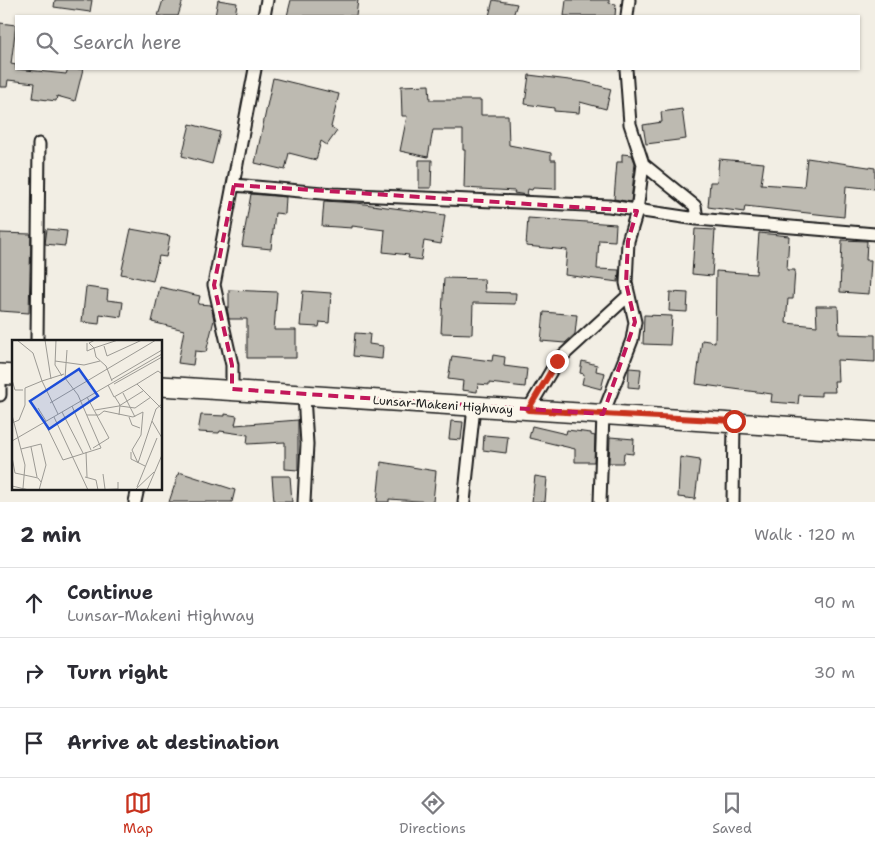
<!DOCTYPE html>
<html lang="en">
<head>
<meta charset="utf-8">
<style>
  body { margin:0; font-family:"Shantell Sans",sans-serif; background:#f7f7f7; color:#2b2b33 }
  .stop { position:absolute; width:15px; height:15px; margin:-11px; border:4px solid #c8321e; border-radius:50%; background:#fff }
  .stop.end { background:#c8321e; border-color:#fff; box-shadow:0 1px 5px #0008 }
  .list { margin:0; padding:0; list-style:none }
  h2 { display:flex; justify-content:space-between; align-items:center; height:65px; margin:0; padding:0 20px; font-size:21px }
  h2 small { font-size:16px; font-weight:400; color:#7c7c81 }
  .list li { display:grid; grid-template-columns:32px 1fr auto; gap:15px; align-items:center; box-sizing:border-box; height:70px; padding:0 20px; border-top:1px solid #e1e1e2 }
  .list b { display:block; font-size:19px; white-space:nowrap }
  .list p { margin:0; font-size:16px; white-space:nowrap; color:#7c7c81 }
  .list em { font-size:16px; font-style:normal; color:#7c7c81 }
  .icon { flex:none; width:28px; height:28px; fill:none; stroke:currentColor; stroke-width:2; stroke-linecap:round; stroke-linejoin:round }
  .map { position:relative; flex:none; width:875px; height:502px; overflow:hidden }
  .search { position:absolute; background:#fff; box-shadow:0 1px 4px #0004; left:15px; right:15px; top:15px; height:55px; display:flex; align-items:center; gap:12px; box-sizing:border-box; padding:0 18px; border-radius:0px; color:#7c7c81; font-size:19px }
  .sheet { height:275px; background:#fff }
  nav { display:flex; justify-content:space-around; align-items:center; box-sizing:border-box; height:70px; border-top:1px solid #e1e1e2; background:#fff; font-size:14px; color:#7c7c81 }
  nav a { display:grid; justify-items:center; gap:2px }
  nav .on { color:#c8321e }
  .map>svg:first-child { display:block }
</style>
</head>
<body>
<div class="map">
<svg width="875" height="502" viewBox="0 0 875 502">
  <rect width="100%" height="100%" fill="#f2eee4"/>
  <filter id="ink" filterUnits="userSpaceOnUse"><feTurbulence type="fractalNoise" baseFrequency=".02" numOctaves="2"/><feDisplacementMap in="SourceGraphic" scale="10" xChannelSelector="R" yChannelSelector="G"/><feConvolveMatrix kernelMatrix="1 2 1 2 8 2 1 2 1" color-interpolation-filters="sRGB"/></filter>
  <g filter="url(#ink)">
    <path fill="#bdbab1" stroke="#1c1c1c" d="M 55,0 L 92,0 L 90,12 L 54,7 Z
      M 163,0 L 183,0 L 178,16 L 158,16 Z
      M 218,0 L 237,3 L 235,16 L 215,16 Z
      M 291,0 L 358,0 L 356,16 L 287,16 Z
      M 493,0 L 517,4 L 513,16 L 489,16 Z
      M 566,0 L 609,0 L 609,3 L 616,4 L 615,16 L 564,16 Z
      M 0,23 L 16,25 L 11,64 L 16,65 L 16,69 L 66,74 L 68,69 L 83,69 L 75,101 L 57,96 L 56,101 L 33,98 L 35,83 L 8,80 L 7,87 L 0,87 Z
      M 529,75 L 585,82 L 611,89 L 606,109 L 580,102 L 579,113 L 554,111 L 554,108 L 525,104 Z
      M 273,78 L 339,94 L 331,127 L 337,131 L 327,145 L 321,141 L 316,160 L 289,153 L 285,170 L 255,163 Z
      M 429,85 L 430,100 L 481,100 L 481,115 L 508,115 L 509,145 L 551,153 L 551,160 L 556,160 L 556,189 L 533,188 L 532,190 L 528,189 L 527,195 L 514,193 L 515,191 L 464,188 L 465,150 L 463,150 L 463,130 L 433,130 L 428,157 L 400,151 L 407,116 L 402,116 L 401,86 Z
      M 682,109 L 686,139 L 646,144 L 643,125 L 662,122 L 661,112 Z
      M 190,124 L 220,132 L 212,164 L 182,156 Z
      M 622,154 L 632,155 L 635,163 L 631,202 L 614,199 L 617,162 L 622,162 Z
      M 807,158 L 875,168 L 875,189 L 846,186 L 844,217 L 745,206 L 744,212 L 708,207 L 710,182 L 717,182 L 719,159 L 764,163 L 761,184 L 804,187 Z
      M 419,160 L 432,160 L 431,188 L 419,188 Z
      M 251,194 L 286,197 L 285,214 L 275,213 L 271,249 L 242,246 Z
      M 324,201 L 357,203 L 445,215 L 441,244 L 424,241 L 421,260 L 408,258 L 409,255 L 383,252 L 385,230 L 352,226 L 352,228 L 322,226 Z
      M 528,218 L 616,224 L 615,241 L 599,240 L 597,269 L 619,270 L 618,282 L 565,275 L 567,250 L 526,246 Z
      M 47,229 L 67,231 L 65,246 L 45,244 Z
      M 131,229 L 170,236 L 166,257 L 159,256 L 153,281 L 121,274 Z
      M 695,229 L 715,230 L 712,276 L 692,274 Z
      M 0,233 L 31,234 L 29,313 L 0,311 Z
      M 759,233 L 789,236 L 787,270 L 795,270 L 793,299 L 788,299 L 786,323 L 817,326 L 816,306 L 838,306 L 839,334 L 875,335 L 875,362 L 837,360 L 838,381 L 834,381 L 835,392 L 821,392 L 821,396 L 799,395 L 798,404 L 771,402 L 772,394 L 696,384 L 702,340 L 715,342 L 716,271 L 756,274 Z
      M 842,240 L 867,241 L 866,260 L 871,260 L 869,294 L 840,292 Z
      M 444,278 L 484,279 L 485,292 L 516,293 L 515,304 L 473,303 L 472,334 L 441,333 Z
      M 86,287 L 108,290 L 107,300 L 123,302 L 121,317 L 100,314 L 99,324 L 82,322 Z
      M 160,287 L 200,296 L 198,304 L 211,305 L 214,320 L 206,352 L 195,351 L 193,365 L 178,363 L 184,330 L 152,322 Z
      M 229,290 L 277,292 L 274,330 L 296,330 L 296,358 L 247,358 L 247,319 L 229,319 L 227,307 L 229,307 Z
      M 303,291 L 331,293 L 329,323 L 320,322 L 319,327 L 300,326 Z
      M 670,292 L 688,293 L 687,312 L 669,311 Z
      M 544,312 L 577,315 L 575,334 L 565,343 L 541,341 Z
      M 644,315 L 672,316 L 670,345 L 643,344 Z
      M 355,333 L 370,334 L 369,344 L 383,346 L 382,359 L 353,356 Z
      M 493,355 L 505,357 L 504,366 L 527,369 L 525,387 L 489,383 L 489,385 L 478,384 L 477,392 L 462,390 L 463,381 L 448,379 L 452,356 L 492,361 Z
      M 582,361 L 597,365 L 596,371 L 605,373 L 601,389 L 582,384 L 584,374 L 580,373 Z
      M 629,368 L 641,369 L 639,388 L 628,387 Z
      M 225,414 L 237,416 L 235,425 L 298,420 L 298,470 L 285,469 L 285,442 L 247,444 L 248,435 L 220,431 L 219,433 L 198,432 L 201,415 L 225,416 Z
      M 451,421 L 463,422 L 461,440 L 449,439 Z
      M 532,426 L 566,434 L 567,430 L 591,433 L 591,435 L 595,436 L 594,462 L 575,462 L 575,449 L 529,438 Z
      M 484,435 L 508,437 L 506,453 L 483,450 Z
      M 610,437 L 634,439 L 633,454 L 624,453 L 623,463 L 609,463 Z
      M 680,457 L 700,460 L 695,499 L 678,497 Z
      M 381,462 L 436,471 L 433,502 L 389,499 L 389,502 L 377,502 Z
      M 179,472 L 235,490 L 232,502 L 169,502 Z
      M 272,476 L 290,476 L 292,502 L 274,502 Z
      M 535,476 L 547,478 L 545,502 L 532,502 Z"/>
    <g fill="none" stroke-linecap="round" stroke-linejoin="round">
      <g stroke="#1c1c1c" stroke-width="15">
        <path id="street" d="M 264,16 L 267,0
          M 627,16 L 629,0
          M 643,164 L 695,206 L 697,219
          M 234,185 L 333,194 L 609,206 L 697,219 L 875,234
          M 37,341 L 39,144
          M 232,389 L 232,365 L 214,285 L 255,69
          M 0,395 L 0,374
          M 528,410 L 557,361 L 629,295
          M 135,502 L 138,488
          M 304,502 L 307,444 L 304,396
          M 464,502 L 474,407
          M 600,502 L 603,414 L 632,340 L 635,322 L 626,283 L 628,241 L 637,211 L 643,164 L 630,124 L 626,69
          M 733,502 L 734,421"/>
      </g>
      <g stroke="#1c1c1c" stroke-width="22">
        <path id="primary" d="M 0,374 L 14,375
          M 161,386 L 875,432"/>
      </g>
      <use href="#street" stroke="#fbf7ec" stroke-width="11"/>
      <use href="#primary" stroke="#fbf7ec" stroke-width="19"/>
    </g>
  </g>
  <g fill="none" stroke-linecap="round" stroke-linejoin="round" filter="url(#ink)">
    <path stroke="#c8321e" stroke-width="6" d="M 557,361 L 528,410 L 734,421"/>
  </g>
  <path fill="none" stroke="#c2185b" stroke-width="4" stroke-dasharray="10 6" stroke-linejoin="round" d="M 234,185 L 637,211 L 628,241 L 626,283 L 635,322 L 603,414 L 232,389 L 232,365 L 214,285 Z"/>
  <g text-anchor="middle" stroke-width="5" stroke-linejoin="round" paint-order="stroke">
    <g font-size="12" fill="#1c1c1c" stroke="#fbf7ec">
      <text transform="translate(443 405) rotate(4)" y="4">Lunsar-Makeni Highway</text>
    </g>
  </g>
  <g transform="translate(12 340)">
    <rect width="150" height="150" fill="#f2eee4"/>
    <path fill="none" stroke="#9c9a94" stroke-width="1" d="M 33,0 L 39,39M 44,0 L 43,25 L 50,36M 83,0 L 77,3 L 82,8 L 106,0M 75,3 L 75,11 L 82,8 L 84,17 L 94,26 L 100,41M 92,6 L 95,16 L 130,0M 43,21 L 72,25 L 88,21M 0,40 L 3,50 L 11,50M 99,40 L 150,10M 102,44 L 150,17M 125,44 L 146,31 L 150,34M 96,45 L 102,57 L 125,44 L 150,69M 111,53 L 123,77M 75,57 L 97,98 L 81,108M 103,57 L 108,65 L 107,75M 38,63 L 144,0M 60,66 L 79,110M 108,66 L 123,68 L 139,57M 26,68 L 34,81M 83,70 L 107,66 L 131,51M 50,72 L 71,113M 46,74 L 30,41 L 52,34M 0,75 L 13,125 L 11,148M 75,75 L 87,75 L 92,71 L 121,77 L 131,72 L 129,95 L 120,110 L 126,123M 42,77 L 76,150M 117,77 L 120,85 L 128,88M 140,81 L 150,98M 0,83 L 7,80 L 13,65 L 13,48 L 30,41 L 21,13 L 5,0M 33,83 L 51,120 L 89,108 L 66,55 L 53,38 L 55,10M 0,101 L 150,14M 19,107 L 25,137M 9,109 L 29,104 L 34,125 L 27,150M 74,112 L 75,137M 119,112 L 119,119 L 133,126M 0,117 L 3,133 L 26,138 L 29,142M 126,123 L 144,69 L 150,64M 91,134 L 93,149M 73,137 L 84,140 L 86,150M 0,146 L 17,150M 125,147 L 145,98M 82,150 L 106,149 L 106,142M 123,150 L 142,132M 135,150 L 150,115"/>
    <path fill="#1d4ed8" fill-opacity="0.15" stroke="#1d4ed8" stroke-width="2.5" d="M 67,29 L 86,56 L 37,89 L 18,61 Z"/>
    <rect width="150" height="150" fill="none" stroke="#1c1c1c" stroke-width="2.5"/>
  </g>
</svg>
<div class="stop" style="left:734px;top:421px"></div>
<div class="stop end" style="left:557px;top:361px"></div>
<div class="search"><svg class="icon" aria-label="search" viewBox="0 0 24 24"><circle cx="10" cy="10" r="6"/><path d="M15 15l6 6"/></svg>Search here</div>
</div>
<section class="sheet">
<h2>2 min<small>Walk · 120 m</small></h2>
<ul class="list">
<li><svg class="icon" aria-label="ahead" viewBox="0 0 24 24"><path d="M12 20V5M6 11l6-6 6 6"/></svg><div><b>Continue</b><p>Lunsar-Makeni Highway</p></div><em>90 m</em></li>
<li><svg class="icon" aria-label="right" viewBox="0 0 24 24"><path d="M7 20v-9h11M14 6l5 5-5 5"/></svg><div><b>Turn right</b></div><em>30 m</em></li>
<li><svg class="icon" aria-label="arrive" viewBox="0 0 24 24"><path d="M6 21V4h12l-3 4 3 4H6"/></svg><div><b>Arrive at destination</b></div></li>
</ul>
</section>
<nav>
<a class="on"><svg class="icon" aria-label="map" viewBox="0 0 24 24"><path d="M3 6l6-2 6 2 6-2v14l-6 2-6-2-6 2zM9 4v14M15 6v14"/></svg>Map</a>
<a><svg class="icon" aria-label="directions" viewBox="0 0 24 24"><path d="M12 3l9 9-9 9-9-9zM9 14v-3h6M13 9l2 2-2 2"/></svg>Directions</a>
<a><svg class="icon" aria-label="saved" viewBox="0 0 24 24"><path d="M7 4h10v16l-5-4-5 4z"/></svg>Saved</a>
</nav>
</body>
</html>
